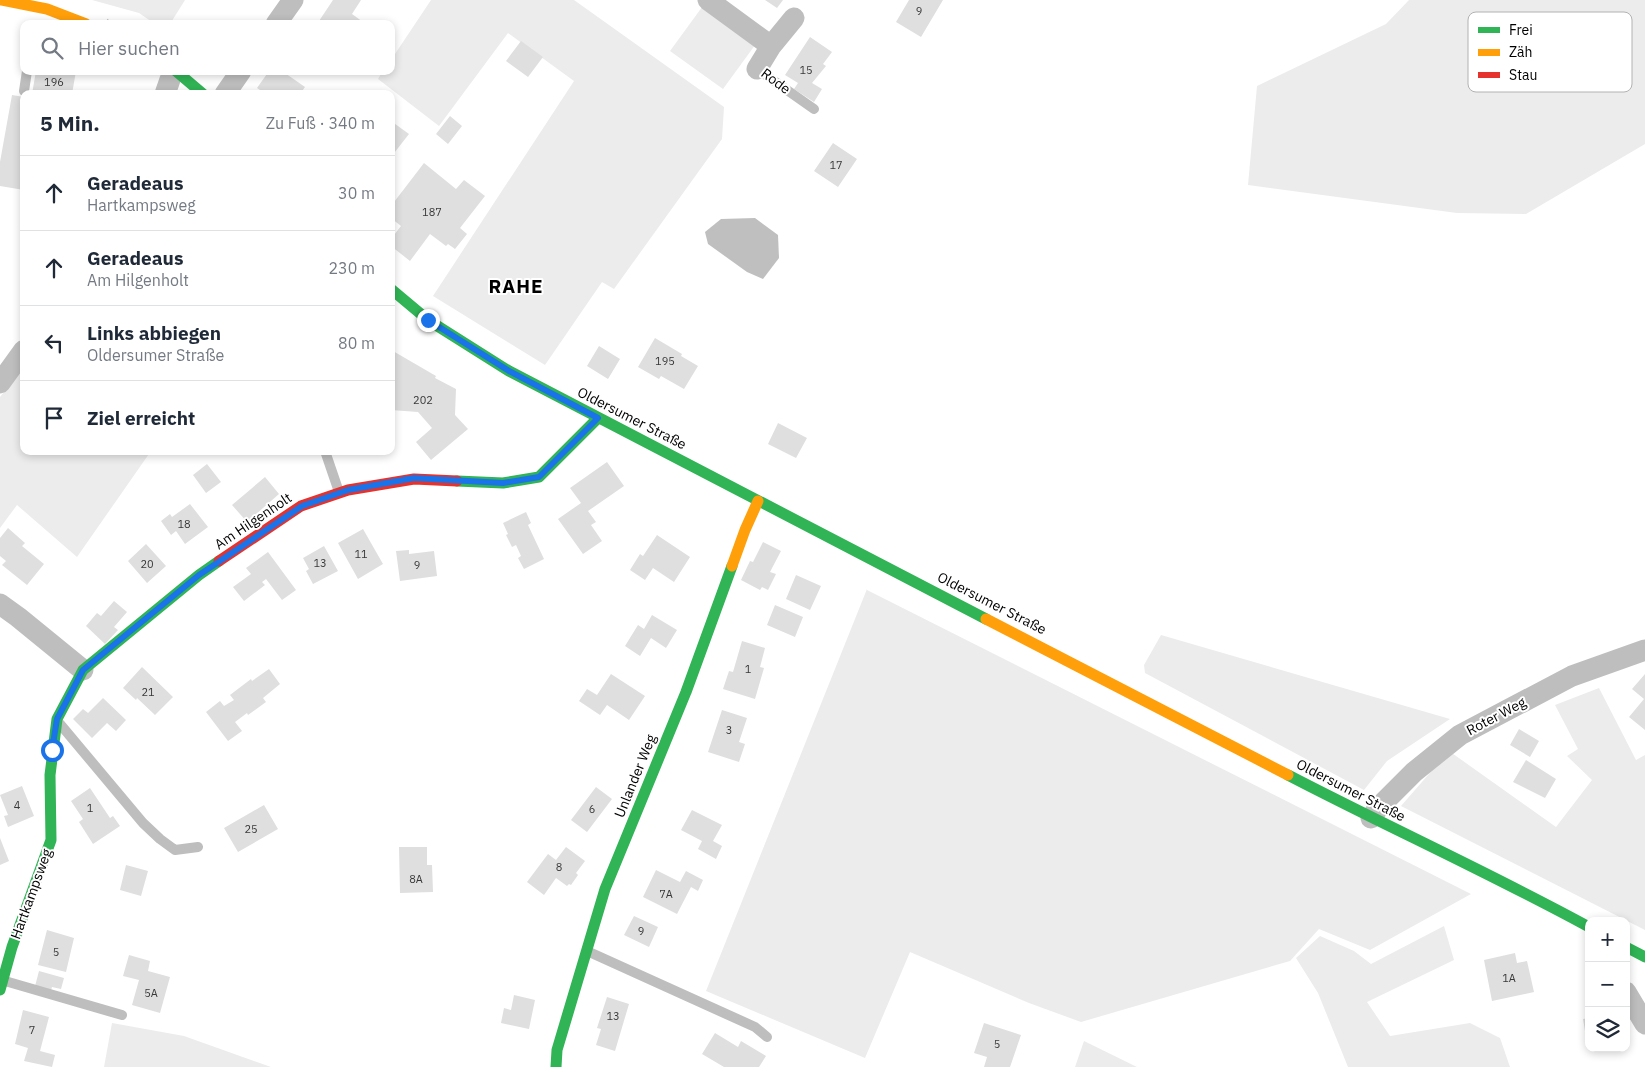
<!DOCTYPE html>
<html lang="de">
<head>
<meta charset="utf-8">
<style>
  body { margin:0; font-family:"IBM Plex Sans",sans-serif; background:#f2f2f3; color:#1f2937 }
  .controls { position:absolute; right:15px; bottom:15px; display:grid; overflow:hidden; border-radius:10px; box-shadow:0 2px 8px #0003 }
  .controls button { width:45px; height:45px; display:grid; place-items:center; padding:0; border:0; border-bottom:1px solid #e0e1e3; background:#fff; color:#1f2937; font:25px sans-serif }
  .stop { position:absolute; width:15px; height:15px; margin:-11px; border:4px solid #1a73e8; border-radius:50%; background:#fff }
  .stop.end { background:#1a73e8; border-color:#fff; box-shadow:0 1px 5px #0008 }
  .list { margin:0; padding:0; list-style:none }
  h2 { display:flex; justify-content:space-between; align-items:center; height:65px; margin:0; padding:0 20px; font-size:21px }
  h2 small { font-size:16px; font-weight:400; color:#747a83 }
  .list li { display:grid; grid-template-columns:32px 1fr auto; gap:15px; align-items:center; box-sizing:border-box; height:75px; padding:0 20px; border-top:1px solid #e0e1e3 }
  .list b { display:block; font-size:19px; white-space:nowrap }
  .list p { margin:0; font-size:16px; white-space:nowrap; color:#747a83 }
  .list em { font-size:16px; font-style:normal; color:#747a83 }
  .icon { flex:none; width:28px; height:28px; fill:none; stroke:currentColor; stroke-width:2; stroke-linecap:round; stroke-linejoin:round }
  .map { position:relative; flex:none; width:1645px; height:1067px; overflow:hidden }
  .search { position:absolute; background:#fff; box-shadow:0 2px 8px #0003; left:20px; top:20px; width:375px; height:55px; display:flex; align-items:center; gap:12px; box-sizing:border-box; padding:0 18px; border-radius:10px; color:#747a83; font-size:19px }
  .panel { position:absolute; background:#fff; box-shadow:0 2px 8px #0003; left:20px; top:90px; width:375px; height:365px; border-radius:10px }
  .map>svg:first-child { display:block }
</style>
</head>
<body>
<div class="map">
<svg width="1645" height="1067" viewBox="0 0 1645 1067">
  <rect width="100%" height="100%" fill="#fff"/>
  <path fill="#ececec" d="M 92,0 L 185,0 L 170,24 L 155,24 L 139,13 Z
    M 431,0 L 574,0 L 724,107 L 722,139 L 614,289 L 602,282 L 545,365 L 433,296 L 574,81 L 508,33 L 439,126 L 378,79 L 383,71 L 391,71 L 391,60 Z
    M 1409,0 L 1645,0 L 1645,144 L 1526,214 L 1457,213 L 1248,185 L 1257,86 L 1386,24 Z
    M 705,3 L 758,41 L 723,89 L 670,51 Z
    M 24,366 L 24,451 L 151,451 L 77,557 L 17,505 L 0,528 L 0,397 Z
    M 867,589 L 867,590 L 1471,894 L 1370,950 L 1319,929 L 1290,961 L 1081,1022 L 1029,1003 L 910,952 L 865,1058 L 706,991 Z
    M 1161,635 L 1450,719 L 1387,761 L 1364,790 L 1145,673 L 1144,665 Z
    M 1599,688 L 1636,760 L 1645,755 L 1645,930 L 1401,806 L 1449,751 L 1556,827 L 1592,780 L 1567,756 L 1578,749 L 1555,705 Z
    M 1444,926 L 1454,960 L 1367,1002 L 1390,1036 L 1470,1023 L 1500,1038 L 1510,1067 L 1348,1067 L 1318,993 L 1296,958 L 1320,936 L 1354,951 L 1371,964 Z
    M 112,1023 L 184,1036 L 271,1067 L 104,1067 Z
    M 1084,1041 L 1137,1067 L 1075,1067 Z"/>
  <path fill="#bfbfbf" d="M 755,218 L 778,235 L 779,258 L 763,279 L 747,272 L 708,244 L 705,232 L 721,219 Z"/>
  <path fill="#dfdfdf" d="M 333,0 L 361,0 L 352,14 L 363,22 L 362,24 L 317,24 Z
    M 765,0 L 783,0 L 777,8 Z
    M 909,0 L 943,0 L 921,37 L 896,22 Z
    M 810,37 L 832,52 L 823,64 L 826,66 L 812,83 L 822,89 L 814,102 L 794,89 L 798,83 L 785,75 Z
    M 521,41 L 543,57 L 528,77 L 506,61 Z
    M 36,71 L 76,71 L 72,94 L 32,94 Z
    M 269,71 L 282,71 L 305,87 L 300,94 L 266,94 L 257,88 Z
    M 12,95 L 24,97 L 24,190 L 0,186 L 0,162 Z
    M 450,116 L 462,126 L 448,144 L 436,134 Z
    M 391,121 L 409,134 L 391,157 Z
    M 833,143 L 857,159 L 838,187 L 814,171 Z
    M 424,163 L 456,189 L 464,180 L 485,196 L 460,228 L 467,234 L 455,249 L 448,244 L 446,246 L 430,234 L 410,261 L 391,246 L 391,239 L 401,226 L 391,218 L 391,206 Z
    M 655,338 L 682,354 L 681,356 L 698,366 L 684,389 L 661,376 L 659,379 L 638,367 Z
    M 599,346 L 620,359 L 608,379 L 587,366 Z
    M 393,351 L 436,376 L 435,378 L 456,389 L 455,415 L 468,429 L 431,460 L 416,442 L 432,428 L 418,412 L 391,410 L 391,352 Z
    M 778,423 L 807,438 L 796,458 L 768,444 Z
    M 607,462 L 624,486 L 588,511 L 596,522 L 591,525 L 602,541 L 583,554 L 558,519 L 581,503 L 570,488 Z
    M 207,464 L 221,482 L 206,493 L 193,475 Z
    M 265,477 L 279,494 L 247,522 L 232,505 Z
    M 190,504 L 208,527 L 185,544 L 176,531 L 171,535 L 161,521 L 170,514 L 172,517 Z
    M 526,512 L 531,523 L 528,525 L 544,559 L 524,569 L 518,558 L 521,556 L 516,545 L 512,547 L 506,535 L 508,534 L 503,523 Z
    M 8,528 L 25,543 L 22,546 L 44,564 L 27,585 L 2,565 L 6,561 L 0,556 L 0,538 Z
    M 363,529 L 383,564 L 358,579 L 338,543 Z
    M 657,535 L 690,557 L 674,582 L 653,568 L 645,580 L 630,570 L 640,554 L 643,556 Z
    M 763,542 L 781,551 L 770,572 L 776,574 L 768,590 L 762,587 L 760,590 L 741,580 L 750,561 L 753,562 Z
    M 146,544 L 166,566 L 147,583 L 128,561 Z
    M 324,546 L 338,571 L 313,584 L 306,571 L 309,569 L 303,558 Z
    M 409,550 L 409,554 L 434,551 L 437,576 L 400,581 L 396,551 Z
    M 268,552 L 296,590 L 282,600 L 266,579 L 262,582 L 265,585 L 244,601 L 233,587 L 251,574 L 246,568 Z
    M 796,575 L 821,586 L 810,610 L 786,599 Z
    M 114,601 L 127,612 L 114,627 L 118,630 L 105,644 L 86,626 L 97,613 L 101,616 Z
    M 775,605 L 803,617 L 795,637 L 767,625 Z
    M 652,615 L 677,630 L 666,648 L 651,638 L 640,656 L 625,646 L 638,625 L 644,629 Z
    M 742,641 L 765,648 L 760,667 L 764,668 L 755,699 L 723,689 L 729,671 L 733,672 Z
    M 142,667 L 173,697 L 155,715 L 137,698 L 136,700 L 123,688 Z
    M 269,669 L 280,684 L 263,698 L 266,702 L 248,715 L 247,713 L 235,722 L 242,731 L 228,741 L 206,712 L 220,701 L 224,706 L 234,700 L 230,695 L 251,679 L 252,681 Z
    M 611,674 L 645,696 L 629,720 L 607,705 L 600,715 L 579,701 L 587,689 L 597,695 Z
    M 1645,674 L 1645,730 L 1629,717 L 1644,699 L 1632,689 Z
    M 103,698 L 126,720 L 116,731 L 107,723 L 92,738 L 73,719 L 83,709 L 88,713 Z
    M 722,710 L 747,718 L 739,742 L 745,744 L 739,762 L 708,752 Z
    M 1519,729 L 1539,741 L 1530,757 L 1510,745 Z
    M 1526,760 L 1556,779 L 1545,798 L 1513,782 Z
    M 22,786 L 34,816 L 8,827 L 4,816 L 8,815 L 0,795 Z
    M 596,787 L 612,799 L 587,832 L 571,820 Z
    M 90,788 L 110,818 L 113,816 L 120,826 L 93,844 L 79,822 L 83,819 L 71,801 Z
    M 264,805 L 278,829 L 238,852 L 224,828 Z
    M 692,810 L 722,825 L 713,841 L 722,846 L 716,859 L 698,849 L 702,841 L 681,830 Z
    M 0,838 L 9,861 L 0,865 Z
    M 399,847 L 427,847 L 427,865 L 432,865 L 433,892 L 400,893 Z
    M 566,847 L 585,861 L 576,873 L 578,875 L 571,885 L 569,884 L 567,886 L 556,878 L 544,895 L 527,882 L 548,854 L 556,860 Z
    M 126,865 L 148,871 L 141,896 L 120,890 Z
    M 656,870 L 680,882 L 686,871 L 703,880 L 698,891 L 691,887 L 677,914 L 643,897 Z
    M 634,916 L 658,927 L 649,947 L 624,935 Z
    M 47,930 L 74,938 L 66,972 L 38,965 Z
    M 1515,953 L 1517,963 L 1527,961 L 1534,992 L 1492,1001 L 1484,960 Z
    M 129,955 L 150,961 L 148,971 L 170,977 L 160,1013 L 132,1005 L 139,980 L 123,976 Z
    M 39,971 L 64,978 L 61,989 L 52,987 L 50,994 L 34,990 Z
    M 514,995 L 535,1000 L 529,1029 L 501,1023 L 504,1008 L 511,1010 Z
    M 607,997 L 629,1004 L 615,1051 L 596,1045 L 601,1029 L 597,1028 Z
    M 23,1010 L 49,1017 L 40,1051 L 55,1055 L 52,1067 L 24,1061 L 28,1048 L 15,1044 Z
    M 1589,1018 L 1589,1042 L 1587,1043 L 1583,1019 Z
    M 984,1023 L 1021,1035 L 1010,1067 L 984,1067 L 987,1057 L 974,1053 Z
    M 715,1033 L 738,1047 L 741,1041 L 766,1056 L 759,1067 L 724,1067 L 702,1054 Z"/>
  <g fill="none" stroke-linecap="round" stroke-linejoin="round">
    <path stroke="#b9b9b9" stroke-width="3" stroke-dasharray="1 2.5" stroke-linecap="butt" d="M 107,20 L 115,24"/>
    <path stroke="#bebebe" stroke-width="10" d="M 757,69 L 814,109
      M 24,91 L 27,71
      M 325,451 L 339,492
      M 60,724 L 143,823 L 160,839 L 175,850 L 198,847
      M 587,951 L 755,1027 L 767,1037
      M 5,981 L 122,1015"/>
    <path stroke="#bebebe" stroke-width="21" d="M 708,0 L 771,46 L 757,69
      M 276,24 L 293,0
      M 771,46 L 794,18
      M 165,94 L 173,71
      M 225,94 L 241,71
      M 0,383 L 24,350
      M 0,604 L 18,617 L 83,670
      M 1371,818 L 1379,807 L 1414,772 L 1460,735 L 1572,676 L 1645,650
      M 1626,992 L 1645,1024"/>
    <path stroke="#30b455" stroke-width="11" d="M 176,71 L 203,94
      M 391,289 L 428,320 L 509,371 L 986,619
      M 457,481 L 503,483 L 539,477 L 598,418
      M 1288,775 C 1388,827 1490,873 1589,927
      M 1626,947 L 1645,957
      M 0,990 L 12,947 L 51,840 L 50,775 L 57,719 L 83,670 L 199,575 L 219,561
      M 556,1067 L 557,1050 L 605,889 L 686,692 L 732,566"/>
    <path stroke="#ff9f0a" stroke-width="11" d="M 2,0 L 47,9 L 86,24
      M 732,566 L 745,530 L 758,501
      M 986,619 L 1288,775"/>
    <path stroke="#e5322d" stroke-width="11" d="M 219,561 L 301,506 L 348,490 L 414,479 L 457,481"/>
  </g>
  <g fill="none" stroke-linecap="round" stroke-linejoin="round">
    <path stroke="#1a73e8" stroke-width="6" d="M 52,750 L 57,719 L 83,670 L 199,575 L 302,506 L 348,490 L 414,478 L 503,483 L 539,477 L 598,418 L 509,371 L 428,320"/>
  </g>
  <g text-anchor="middle" stroke-width="4" stroke-linejoin="round" paint-order="stroke">
    <g font-size="11" fill="#383838">
      <text x="919" y="15">9</text>
      <text x="806" y="74">15</text>
      <text x="54" y="86">196</text>
      <text x="836" y="169">17</text>
      <text x="432" y="216">187</text>
      <text x="665" y="365">195</text>
      <text x="423" y="404">202</text>
      <text x="184" y="528">18</text>
      <text x="361" y="558">11</text>
      <text x="320" y="567">13</text>
      <text x="147" y="568">20</text>
      <text x="417" y="569">9</text>
      <text x="748" y="673">1</text>
      <text x="148" y="696">21</text>
      <text x="729" y="734">3</text>
      <text x="17" y="809">4</text>
      <text x="90" y="812">1</text>
      <text x="592" y="813">6</text>
      <text x="251" y="833">25</text>
      <text x="559" y="871">8</text>
      <text x="416" y="883">8A</text>
      <text x="666" y="898">7A</text>
      <text x="641" y="935">9</text>
      <text x="56" y="956">5</text>
      <text x="1509" y="982">1A</text>
      <text x="151" y="997">5A</text>
      <text x="613" y="1020">13</text>
      <text x="32" y="1034">7</text>
      <text x="997" y="1048">5</text>
    </g>
    <g font-size="14" fill="#000" stroke="#fff">
      <text transform="translate(776 81) rotate(37)" y="5">Rode</text>
      <text transform="translate(632 418) rotate(27)" y="5">Oldersumer Straße</text>
      <text transform="translate(253 521) rotate(-34)" y="5">Am Hilgenholt</text>
      <text transform="translate(992 603) rotate(27)" y="5">Oldersumer Straße</text>
      <text transform="translate(1496 716) rotate(-28)" y="5">Roter Weg</text>
      <text transform="translate(635 776) rotate(-68)" y="5">Unlander Weg</text>
      <text transform="translate(1351 790) rotate(27)" y="5">Oldersumer Straße</text>
      <text transform="translate(31 894) rotate(-70)" y="5">Hartkampsweg</text>
    </g>
    <g font-size="19" font-weight="bold" letter-spacing="1" fill="#000" stroke="#fff">
      <text x="516" y="293">RAHE</text>
    </g>
  </g>
  <rect x="1468" y="12" width="164" height="80" rx="8" fill="#fff" stroke="#b2b2b2" stroke-width="1"/>
  <rect x="1478" y="27" width="22" height="6" fill="#30b455"/>
  <rect x="1478" y="49" width="22" height="7" fill="#ff9f0a"/>
  <rect x="1478" y="72" width="22" height="6" fill="#e5322d"/>
  <g font-size="14" fill="#000">
    <text x="1509" y="35">Frei</text>
    <text x="1509" y="57">Zäh</text>
    <text x="1509" y="80">Stau</text>
  </g>
</svg>
<div class="controls">
<button>+</button>
<button>−</button>
<button><svg class="icon" aria-label="layers" viewBox="0 0 24 24"><path d="M12 4l9 5-9 5-9-5zM3 14l9 5 9-5"/></svg></button>
</div>
<div class="stop" style="left:52px;top:750px"></div>
<div class="stop end" style="left:428px;top:320px"></div>
<div class="search"><svg class="icon" aria-label="search" viewBox="0 0 24 24"><circle cx="10" cy="10" r="6"/><path d="M15 15l6 6"/></svg>Hier suchen</div>
<section class="panel">
<h2>5 Min.<small>Zu Fuß · 340 m</small></h2>
<ul class="list">
<li><svg class="icon" aria-label="ahead" viewBox="0 0 24 24"><path d="M12 20V5M6 11l6-6 6 6"/></svg><div><b>Geradeaus</b><p>Hartkampsweg</p></div><em>30 m</em></li>
<li><svg class="icon" aria-label="ahead" viewBox="0 0 24 24"><path d="M12 20V5M6 11l6-6 6 6"/></svg><div><b>Geradeaus</b><p>Am Hilgenholt</p></div><em>230 m</em></li>
<li><svg class="icon" aria-label="left" viewBox="0 0 24 24"><path d="M17 20v-9H6M10 6l-5 5 5 5"/></svg><div><b>Links abbiegen</b><p>Oldersumer Straße</p></div><em>80 m</em></li>
<li><svg class="icon" aria-label="arrive" viewBox="0 0 24 24"><path d="M6 21V4h12l-3 4 3 4H6"/></svg><div><b>Ziel erreicht</b></div></li>
</ul>
</section>
</div>
</body>
</html>
